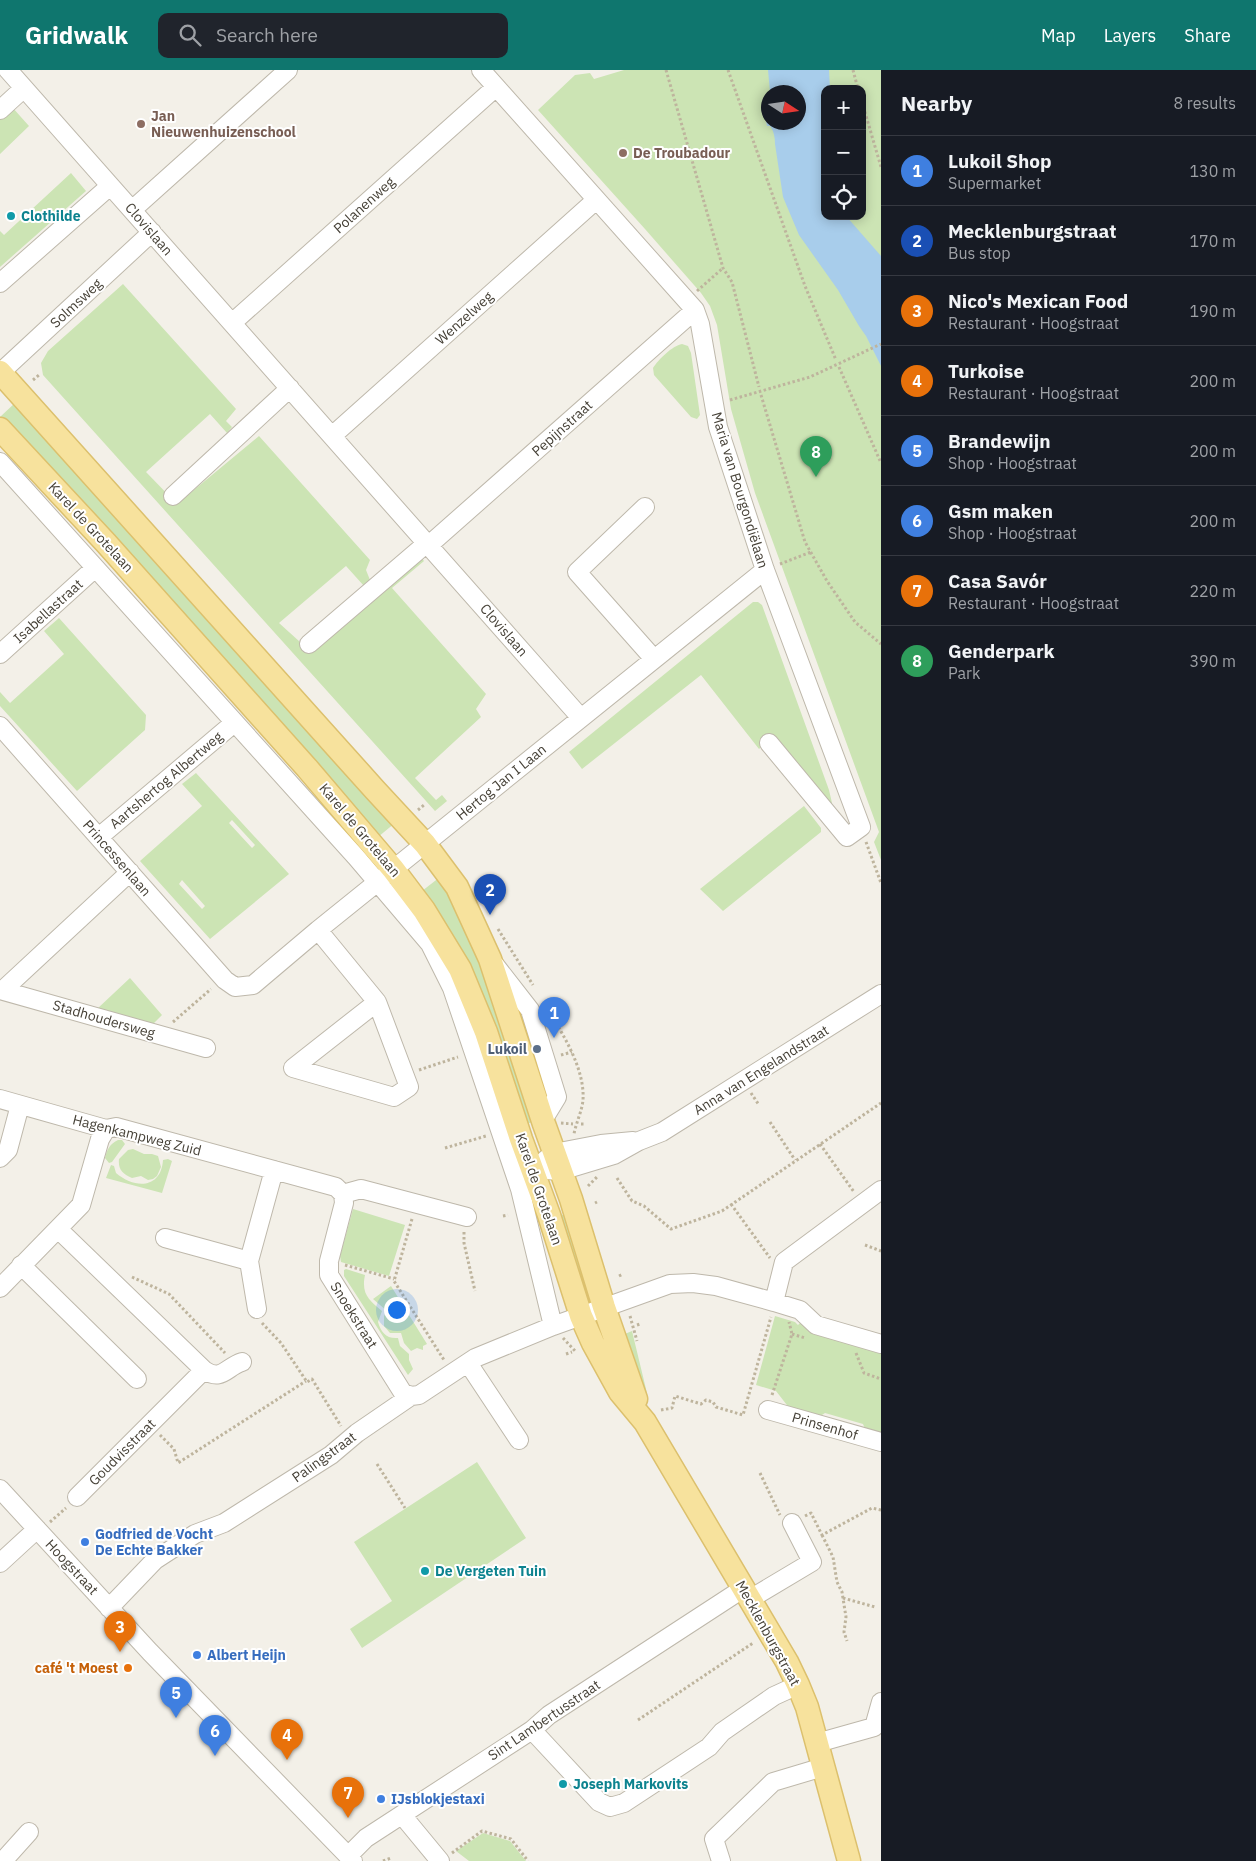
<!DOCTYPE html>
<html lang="en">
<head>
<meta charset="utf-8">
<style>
  body { margin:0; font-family:"IBM Plex Sans",sans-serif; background:#20242c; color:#f1f3f6 }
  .controls { position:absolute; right:15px; top:15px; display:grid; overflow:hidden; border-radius:10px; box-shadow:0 2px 12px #0003 }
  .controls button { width:45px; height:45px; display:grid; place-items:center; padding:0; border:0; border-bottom:1px solid #363941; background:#171b24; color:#f1f3f6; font:25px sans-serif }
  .compass { position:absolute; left:761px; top:15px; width:45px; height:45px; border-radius:50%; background:#171b24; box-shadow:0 2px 12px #0003; rotate:102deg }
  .you { position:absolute; left:396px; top:1239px; width:18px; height:18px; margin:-12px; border:4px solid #fff; border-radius:50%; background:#1a73e8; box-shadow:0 0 0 8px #1a73e833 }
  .badge { display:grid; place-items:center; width:32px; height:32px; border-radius:50%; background:#0f766e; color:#fff; font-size:16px; font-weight:700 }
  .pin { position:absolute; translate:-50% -41px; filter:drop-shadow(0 1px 2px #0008) }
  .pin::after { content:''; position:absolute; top:26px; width:18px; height:15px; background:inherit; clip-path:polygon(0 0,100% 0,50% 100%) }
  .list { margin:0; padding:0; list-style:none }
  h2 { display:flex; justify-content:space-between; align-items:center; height:65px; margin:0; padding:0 20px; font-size:21px }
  h2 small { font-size:16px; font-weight:400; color:#9ea1a6 }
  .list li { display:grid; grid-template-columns:32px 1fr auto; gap:15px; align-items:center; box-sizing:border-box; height:70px; padding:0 20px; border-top:1px solid #363941 }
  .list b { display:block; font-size:19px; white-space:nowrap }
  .list p { margin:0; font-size:16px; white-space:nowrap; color:#9ea1a6 }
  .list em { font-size:16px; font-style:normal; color:#9ea1a6 }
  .icon { flex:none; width:28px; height:28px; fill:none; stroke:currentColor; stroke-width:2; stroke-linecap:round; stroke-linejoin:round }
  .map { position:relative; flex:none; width:881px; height:1791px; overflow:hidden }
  header { display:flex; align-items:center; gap:30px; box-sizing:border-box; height:70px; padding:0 25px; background:#0f766e; color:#fff }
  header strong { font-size:24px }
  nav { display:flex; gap:28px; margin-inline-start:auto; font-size:18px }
  .search { width:350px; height:45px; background:#20242c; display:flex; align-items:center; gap:12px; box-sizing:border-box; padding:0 18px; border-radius:10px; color:#9ea1a6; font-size:19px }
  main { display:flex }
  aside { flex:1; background:#171b24 }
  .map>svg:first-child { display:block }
</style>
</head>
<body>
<header>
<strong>Gridwalk</strong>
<div class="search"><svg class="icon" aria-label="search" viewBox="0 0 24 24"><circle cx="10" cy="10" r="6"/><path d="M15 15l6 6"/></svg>Search here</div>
<nav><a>Map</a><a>Layers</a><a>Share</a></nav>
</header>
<main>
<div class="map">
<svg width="881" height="1791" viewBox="0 0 881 1791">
  <rect width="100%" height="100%" fill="#f3f0e8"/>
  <path fill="#cce4b4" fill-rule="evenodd" d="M 624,0 L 881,0 L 881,790 L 874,772 L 879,762 L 755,423 L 731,339 L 717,255 L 710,236 L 701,223 L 645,159 L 538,40 L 575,5 L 590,3 L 594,9 ZM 825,19 L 862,19 L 862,146 L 825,146 ZM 768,22 L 798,22 L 798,52 L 768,52 Z
    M 12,37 L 29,56 L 0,84 L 0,48 Z
    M 71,103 L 86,121 L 0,197 L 0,161 L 4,165 Z
    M 123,214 L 236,339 L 226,351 L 232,357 L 227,363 L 210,344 L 146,402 L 177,434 L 259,366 L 370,490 L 366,500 L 370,510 L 364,516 L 346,496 L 279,553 L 310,581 L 420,486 L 424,491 L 392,518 L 486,624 L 476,639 L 481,647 L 415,708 L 436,730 L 442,725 L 447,731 L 435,741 L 43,305 L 41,293 L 48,281 Z
    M 682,274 L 688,276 L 691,283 L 700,345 L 697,349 L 691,347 L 654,305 L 653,298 C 659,289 672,276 682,274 Z
    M 16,332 C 137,477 266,616 395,753 L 378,767 L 97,449 L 0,347 Z
    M 753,532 L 758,532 L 762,535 L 829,720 L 832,733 L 830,735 L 772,666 L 759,679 L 701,605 L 582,699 L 569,682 Z
    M 59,548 L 146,645 L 145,660 L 77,721 L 0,636 L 0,622 L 10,633 L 64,584 L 44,561 Z
    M 196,703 L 289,804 L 210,869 L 140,791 L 202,736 L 182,714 ZM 232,750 L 255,775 L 252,778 L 229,753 ZM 182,810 L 205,836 L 202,839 L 179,814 Z
    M 804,736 L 821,758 L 821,762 L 723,841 L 700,819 Z
    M 440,807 L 463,845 L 537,1051 L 522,1055 L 519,1031 L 491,945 L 468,895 L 422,821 Z
    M 130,908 L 162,945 L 152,955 L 97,939 Z
    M 118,1070 L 122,1070 L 125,1074 L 112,1092 L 109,1093 L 105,1088 C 107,1079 110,1074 118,1070 Z
    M 133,1079 L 144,1084 L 152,1084 L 158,1086 L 161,1097 L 157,1106 L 153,1109 L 148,1110 L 141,1106 L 132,1108 C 122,1104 118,1099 119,1089 L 128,1080 Z
    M 168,1089 L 172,1091 L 162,1123 L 106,1108 L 111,1095 L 114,1096 L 116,1103 C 135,1119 161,1119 163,1090 Z
    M 353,1139 L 405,1155 L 389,1206 L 341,1192 L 340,1186 Z
    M 570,1143 L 591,1209 L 576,1213 L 554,1147 Z
    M 346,1199 L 365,1205 C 361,1224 369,1230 382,1241 L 378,1252 C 381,1262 386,1269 398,1268 L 400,1276 L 409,1284 L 409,1290 L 413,1299 L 408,1305 L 344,1206 L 344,1200 Z
    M 391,1216 L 427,1274 L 423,1276 L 423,1280 L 417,1278 L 411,1281 L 404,1273 L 401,1263 L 390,1263 L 384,1256 L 384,1246 L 387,1241 L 373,1229 Z
    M 775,1246 L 795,1252 L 798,1255 L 802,1251 L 881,1279 L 881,1365 L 866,1361 L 863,1354 L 825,1343 L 819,1347 L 790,1339 L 776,1321 L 756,1315 Z
    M 632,1261 L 646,1319 L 647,1324 L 641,1326 L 620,1266 Z
    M 477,1392 L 526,1468 L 362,1578 L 350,1559 L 392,1531 L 354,1472 Z
    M 483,1763 L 510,1771 L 526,1791 L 469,1791 L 456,1781 Z"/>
  <path fill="#a8cdeb" d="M 768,0 L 829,0 L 830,19 L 825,19 L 825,146 L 846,146 L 881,186 L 881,296 L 866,266 L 859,256 L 838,220 L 799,165 L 783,127 L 775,74 C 775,68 774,61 770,56 L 767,56 L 766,51 L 798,52 L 798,22 L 770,22 Z"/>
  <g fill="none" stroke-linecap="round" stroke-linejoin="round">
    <g stroke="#beb8ab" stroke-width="20">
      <path id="minor" d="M 8,0 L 581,648
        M 481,0 L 695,240 L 700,254 L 718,357 L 765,500 L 861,757 L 847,767 L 769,673
        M 0,40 L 24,18
        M 132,140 L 288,0
        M 0,213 L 110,116
        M 232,253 L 496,17
        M 0,303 L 152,162
        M 332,366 L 596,130
        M 0,392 L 356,787 L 430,874 L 452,918 L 520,1119 L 553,1256
        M 173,426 L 290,318
        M 645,437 L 577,502 L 654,589
        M 429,475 L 695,240
        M 309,574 L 427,473
        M 0,584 L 95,498
        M 0,656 L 225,910 L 235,917 L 253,915 L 318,860 L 765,500
        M 99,767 L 234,653
        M 318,860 L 377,932 L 293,998 L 394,1027 L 409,1017 L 377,932
        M 495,895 L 530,940 L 557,1027 L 543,1050
        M 0,920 L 206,978
        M 3,920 L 130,802
        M 0,1029 L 106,1059 L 116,1057 L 336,1117 L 343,1124
        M 0,1088 L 8,1080 L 20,1035
        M 545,1090 L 554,1083 L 601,1074 L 633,1071
        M 532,1099 L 561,1101 L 614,1085 L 639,1071 L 662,1062 L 881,924
        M 343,1124 L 344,1133 L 329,1191 L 329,1205 L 403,1323 L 411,1326
        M 343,1124 L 361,1119 L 467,1147
        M 58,1159 L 204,1300 C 222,1312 226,1297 242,1292
        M 165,1168 L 249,1191 L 257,1239
        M 249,1191 L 274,1100
        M 21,1195 L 137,1309
        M 0,1218 L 81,1135 L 100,1069 L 106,1059
        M 774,1232 L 784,1192 L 881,1120
        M 468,1293 L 519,1370
        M 768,1340 L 881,1372
        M 0,1419 L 150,1582 L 353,1791
        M 77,1427 L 204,1300
        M 0,1493 L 37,1459
        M 750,1529 L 812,1492 L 792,1453
        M 109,1538 L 155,1490 L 195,1464 L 224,1453 L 331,1385 L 357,1363 L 411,1326 L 419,1325 L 475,1288 L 553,1256 L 670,1214 L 693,1213 L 716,1216 L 774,1232 L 800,1240 L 816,1255 L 881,1274
        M 532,1660 L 599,1732 L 610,1737 L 624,1733 L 709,1677 L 722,1662 L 774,1626 L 798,1615
        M 817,1673 L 874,1657 L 881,1632
        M 402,1745 L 440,1791
        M 348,1786 L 366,1768 L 532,1660 L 549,1645 L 744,1518
        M 3,1791 L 29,1762
        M 721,1791 L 714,1769 L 773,1712 L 823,1697"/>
    </g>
    <g stroke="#dcc06d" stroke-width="25">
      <path id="major" d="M 0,302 L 375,720 L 425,774 L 457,817 L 490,889 L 544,1054 L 571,1129 L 604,1237 L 636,1329
        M 0,359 L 106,473 L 307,698 L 393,799 L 424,840 L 460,899 L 486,962 L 521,1069 L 549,1145 L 581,1246 L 593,1273 L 620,1322 L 645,1352 L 787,1592 L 798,1615 L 807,1637 L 849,1791"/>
    </g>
    <path stroke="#beb49d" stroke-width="3" stroke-dasharray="2.5 2.5" stroke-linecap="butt" d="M 666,0 L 723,198 L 732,212 L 759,317
      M 728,0 L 805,216 L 836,290
      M 853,0 L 858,19
      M 862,32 L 881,97
      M 697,221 L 723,198
      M 839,297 L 881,393
      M 33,310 L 39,305
      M 761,325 L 805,472 L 827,511 L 855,552 L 881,574
      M 730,330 L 810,307 L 881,274
      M 780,494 L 811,482
      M 418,740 L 424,735
      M 866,772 L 881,813
      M 498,859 L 533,915
      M 548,940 C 563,964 585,999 583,1030 C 582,1041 576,1053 574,1064
      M 173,952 L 211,919
      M 561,985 L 572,982
      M 419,1000 L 458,987
      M 751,1023 L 759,1035
      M 770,1052 L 795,1090
      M 561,1053 L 573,1054
      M 581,1054 L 585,1054
      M 820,1074 L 854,1122
      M 445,1078 L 486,1066
      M 617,1108 L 632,1131 L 644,1136 L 671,1159 L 722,1141 L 881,1033
      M 588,1116 L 597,1107
      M 595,1133 L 597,1132
      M 731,1134 L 770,1188
      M 503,1146 L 508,1145
      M 412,1149 L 394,1211 L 444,1290
      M 464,1162 L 464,1173 L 475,1221
      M 865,1175 L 881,1181
      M 345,1195 L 394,1209
      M 619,1206 L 623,1204
      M 132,1207 L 169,1224 L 225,1283
      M 630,1246 L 637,1271
      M 262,1253 L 281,1273 L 307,1312 L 312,1309 L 341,1356
      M 637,1255 L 640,1254
      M 792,1264 L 805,1268
      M 563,1268 L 576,1282
      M 856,1283 L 864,1303 L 881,1309
      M 566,1284 L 572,1282
      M 772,1325 L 792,1264 L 789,1252
      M 661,1340 L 672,1338 L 675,1326 L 701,1334 L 706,1330 L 713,1332 L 716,1337 L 743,1345 L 771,1247
      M 160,1365 L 174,1379 L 178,1393 L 306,1311
      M 377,1394 L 405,1438
      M 760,1403 L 780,1445
      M 805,1446 L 811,1443 L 822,1465 L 872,1438 L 881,1440
      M 50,1452 L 66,1438
      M 822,1465 L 833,1487 L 837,1512 L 842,1522 L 846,1547 L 844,1562 L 847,1571
      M 843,1528 L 875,1537
      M 638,1650 L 753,1573
      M 452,1783 L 482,1761 L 511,1769 L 528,1791
      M 383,1791 L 391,1788"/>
    <use href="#minor" stroke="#fff" stroke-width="18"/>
    <use href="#major" stroke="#f7e29d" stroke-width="22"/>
  </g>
  <g fill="#8d6e63" stroke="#fff" stroke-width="2">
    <circle cx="141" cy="54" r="5"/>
    <circle cx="623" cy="83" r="5"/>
  </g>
  <g fill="#0f9aa8" stroke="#fff" stroke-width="2">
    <circle cx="11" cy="146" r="5"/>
    <circle cx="425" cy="1501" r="5"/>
    <circle cx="563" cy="1714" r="5"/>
  </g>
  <circle fill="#5c6f8a" stroke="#fff" stroke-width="2" cx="537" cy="979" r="5"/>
  <g fill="#3f7fe0" stroke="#fff" stroke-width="2">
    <circle cx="85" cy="1472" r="5"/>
    <circle cx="197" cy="1585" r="5"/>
    <circle cx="381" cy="1729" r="5"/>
  </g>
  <circle fill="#e8710a" stroke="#fff" stroke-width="2" cx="128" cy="1598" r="5"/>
  <g text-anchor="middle" stroke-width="4" stroke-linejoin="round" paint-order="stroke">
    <g font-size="14" font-weight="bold" fill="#785e54" stroke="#fff" text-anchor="start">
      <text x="151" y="51">Jan<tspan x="151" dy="16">Nieuwenhuizenschool</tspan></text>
      <text x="633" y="88">De Troubadour</text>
    </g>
    <g font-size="14" fill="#464137" stroke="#fff">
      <text transform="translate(364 135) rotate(-42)" y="5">Polanenweg</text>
      <text transform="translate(149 159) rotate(49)" y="5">Clovislaan</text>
      <text transform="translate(76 233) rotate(-43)" y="5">Solmsweg</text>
      <text transform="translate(464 248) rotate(-42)" y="5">Wenzelweg</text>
      <text transform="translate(562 358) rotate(-42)" y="5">Pepijnstraat</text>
      <text transform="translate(740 420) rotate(73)" y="5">Maria van Bourgondiëlaan</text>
      <text transform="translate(91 457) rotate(47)" y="5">Karel de Grotelaan</text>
      <text transform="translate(48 541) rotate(-42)" y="5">Isabellastraat</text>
      <text transform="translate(504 560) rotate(49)" y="5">Clovislaan</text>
      <text transform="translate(166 710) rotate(-40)" y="5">Aartshertog Albertweg</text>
      <text transform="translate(501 712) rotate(-39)" y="5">Hertog Jan I Laan</text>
      <text transform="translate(360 760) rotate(50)" y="5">Karel de Grotelaan</text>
      <text transform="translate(117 788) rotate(49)" y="5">Princessenlaan</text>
      <text transform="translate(104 949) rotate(16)" y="5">Stadhoudersweg</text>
      <text transform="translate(761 1000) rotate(-32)" y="5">Anna van Engelandstraat</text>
      <text transform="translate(137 1065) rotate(14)" y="5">Hagenkampweg Zuid</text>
      <text transform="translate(539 1119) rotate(71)" y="5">Karel de Grotelaan</text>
      <text transform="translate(354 1245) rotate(58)" y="5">Snoekstraat</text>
      <text transform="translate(825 1356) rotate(16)" y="5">Prinsenhof</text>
      <text transform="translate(122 1382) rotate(-45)" y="5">Goudvisstraat</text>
      <text transform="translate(324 1387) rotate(-36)" y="5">Palingstraat</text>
      <text transform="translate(72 1497) rotate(47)" y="5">Hoogstraat</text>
      <text transform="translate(768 1563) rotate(61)" y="5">Mecklenburgstraat</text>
      <text transform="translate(544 1650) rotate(-34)" y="5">Sint Lambertusstraat</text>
    </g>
    <g font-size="14" font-weight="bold" fill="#0d838f" stroke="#fff" text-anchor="start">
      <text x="21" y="151">Clothilde</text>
      <text x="435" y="1506">De Vergeten Tuin</text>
      <text x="573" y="1719">Joseph Markovits</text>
    </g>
    <g font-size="14" font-weight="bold" fill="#4e5e75" stroke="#fff" text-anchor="end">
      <text x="527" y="984">Lukoil</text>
    </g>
    <g font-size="14" font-weight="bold" fill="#366cbe" stroke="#fff" text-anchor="start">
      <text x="95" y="1469">Godfried de Vocht<tspan x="95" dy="16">De Echte Bakker</tspan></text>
      <text x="207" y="1590">Albert Heijn</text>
      <text x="391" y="1734">IJsblokjestaxi</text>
    </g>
    <g font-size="14" font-weight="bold" fill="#c56008" stroke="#fff" text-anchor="end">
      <text x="118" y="1603">café 't Moest</text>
    </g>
  </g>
</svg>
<div class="controls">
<button>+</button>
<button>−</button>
<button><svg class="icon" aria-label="locate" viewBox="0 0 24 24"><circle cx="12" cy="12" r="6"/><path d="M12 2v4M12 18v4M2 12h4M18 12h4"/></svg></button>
</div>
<svg class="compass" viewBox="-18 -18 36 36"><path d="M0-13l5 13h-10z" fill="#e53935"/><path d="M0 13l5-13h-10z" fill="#9ea1a6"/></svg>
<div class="you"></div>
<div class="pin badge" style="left:554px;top:968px;background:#3f7fe0">1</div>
<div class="pin badge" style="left:490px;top:845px;background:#1a4fb4">2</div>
<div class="pin badge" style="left:120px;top:1582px;background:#e8710a">3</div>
<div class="pin badge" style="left:287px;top:1690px;background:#e8710a">4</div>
<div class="pin badge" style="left:176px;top:1648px;background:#3f7fe0">5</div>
<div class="pin badge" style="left:215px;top:1686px;background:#3f7fe0">6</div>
<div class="pin badge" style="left:348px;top:1748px;background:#e8710a">7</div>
<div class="pin badge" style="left:816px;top:407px;background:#2e9e5b">8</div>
</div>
<aside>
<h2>Nearby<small>8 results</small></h2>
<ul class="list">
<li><span class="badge" style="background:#3f7fe0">1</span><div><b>Lukoil Shop</b><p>Supermarket</p></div><em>130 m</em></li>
<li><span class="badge" style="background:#1a4fb4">2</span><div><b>Mecklenburgstraat</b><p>Bus stop</p></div><em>170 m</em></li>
<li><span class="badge" style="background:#e8710a">3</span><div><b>Nico's Mexican Food</b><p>Restaurant · Hoogstraat</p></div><em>190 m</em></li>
<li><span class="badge" style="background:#e8710a">4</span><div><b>Turkoise</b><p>Restaurant · Hoogstraat</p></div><em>200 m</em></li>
<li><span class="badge" style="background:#3f7fe0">5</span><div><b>Brandewijn</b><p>Shop · Hoogstraat</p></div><em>200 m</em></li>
<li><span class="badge" style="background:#3f7fe0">6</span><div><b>Gsm maken</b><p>Shop · Hoogstraat</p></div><em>200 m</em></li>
<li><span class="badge" style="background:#e8710a">7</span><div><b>Casa Savór</b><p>Restaurant · Hoogstraat</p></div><em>220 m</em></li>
<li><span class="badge" style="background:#2e9e5b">8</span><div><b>Genderpark</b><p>Park</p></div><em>390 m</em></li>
</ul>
</aside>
</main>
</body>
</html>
